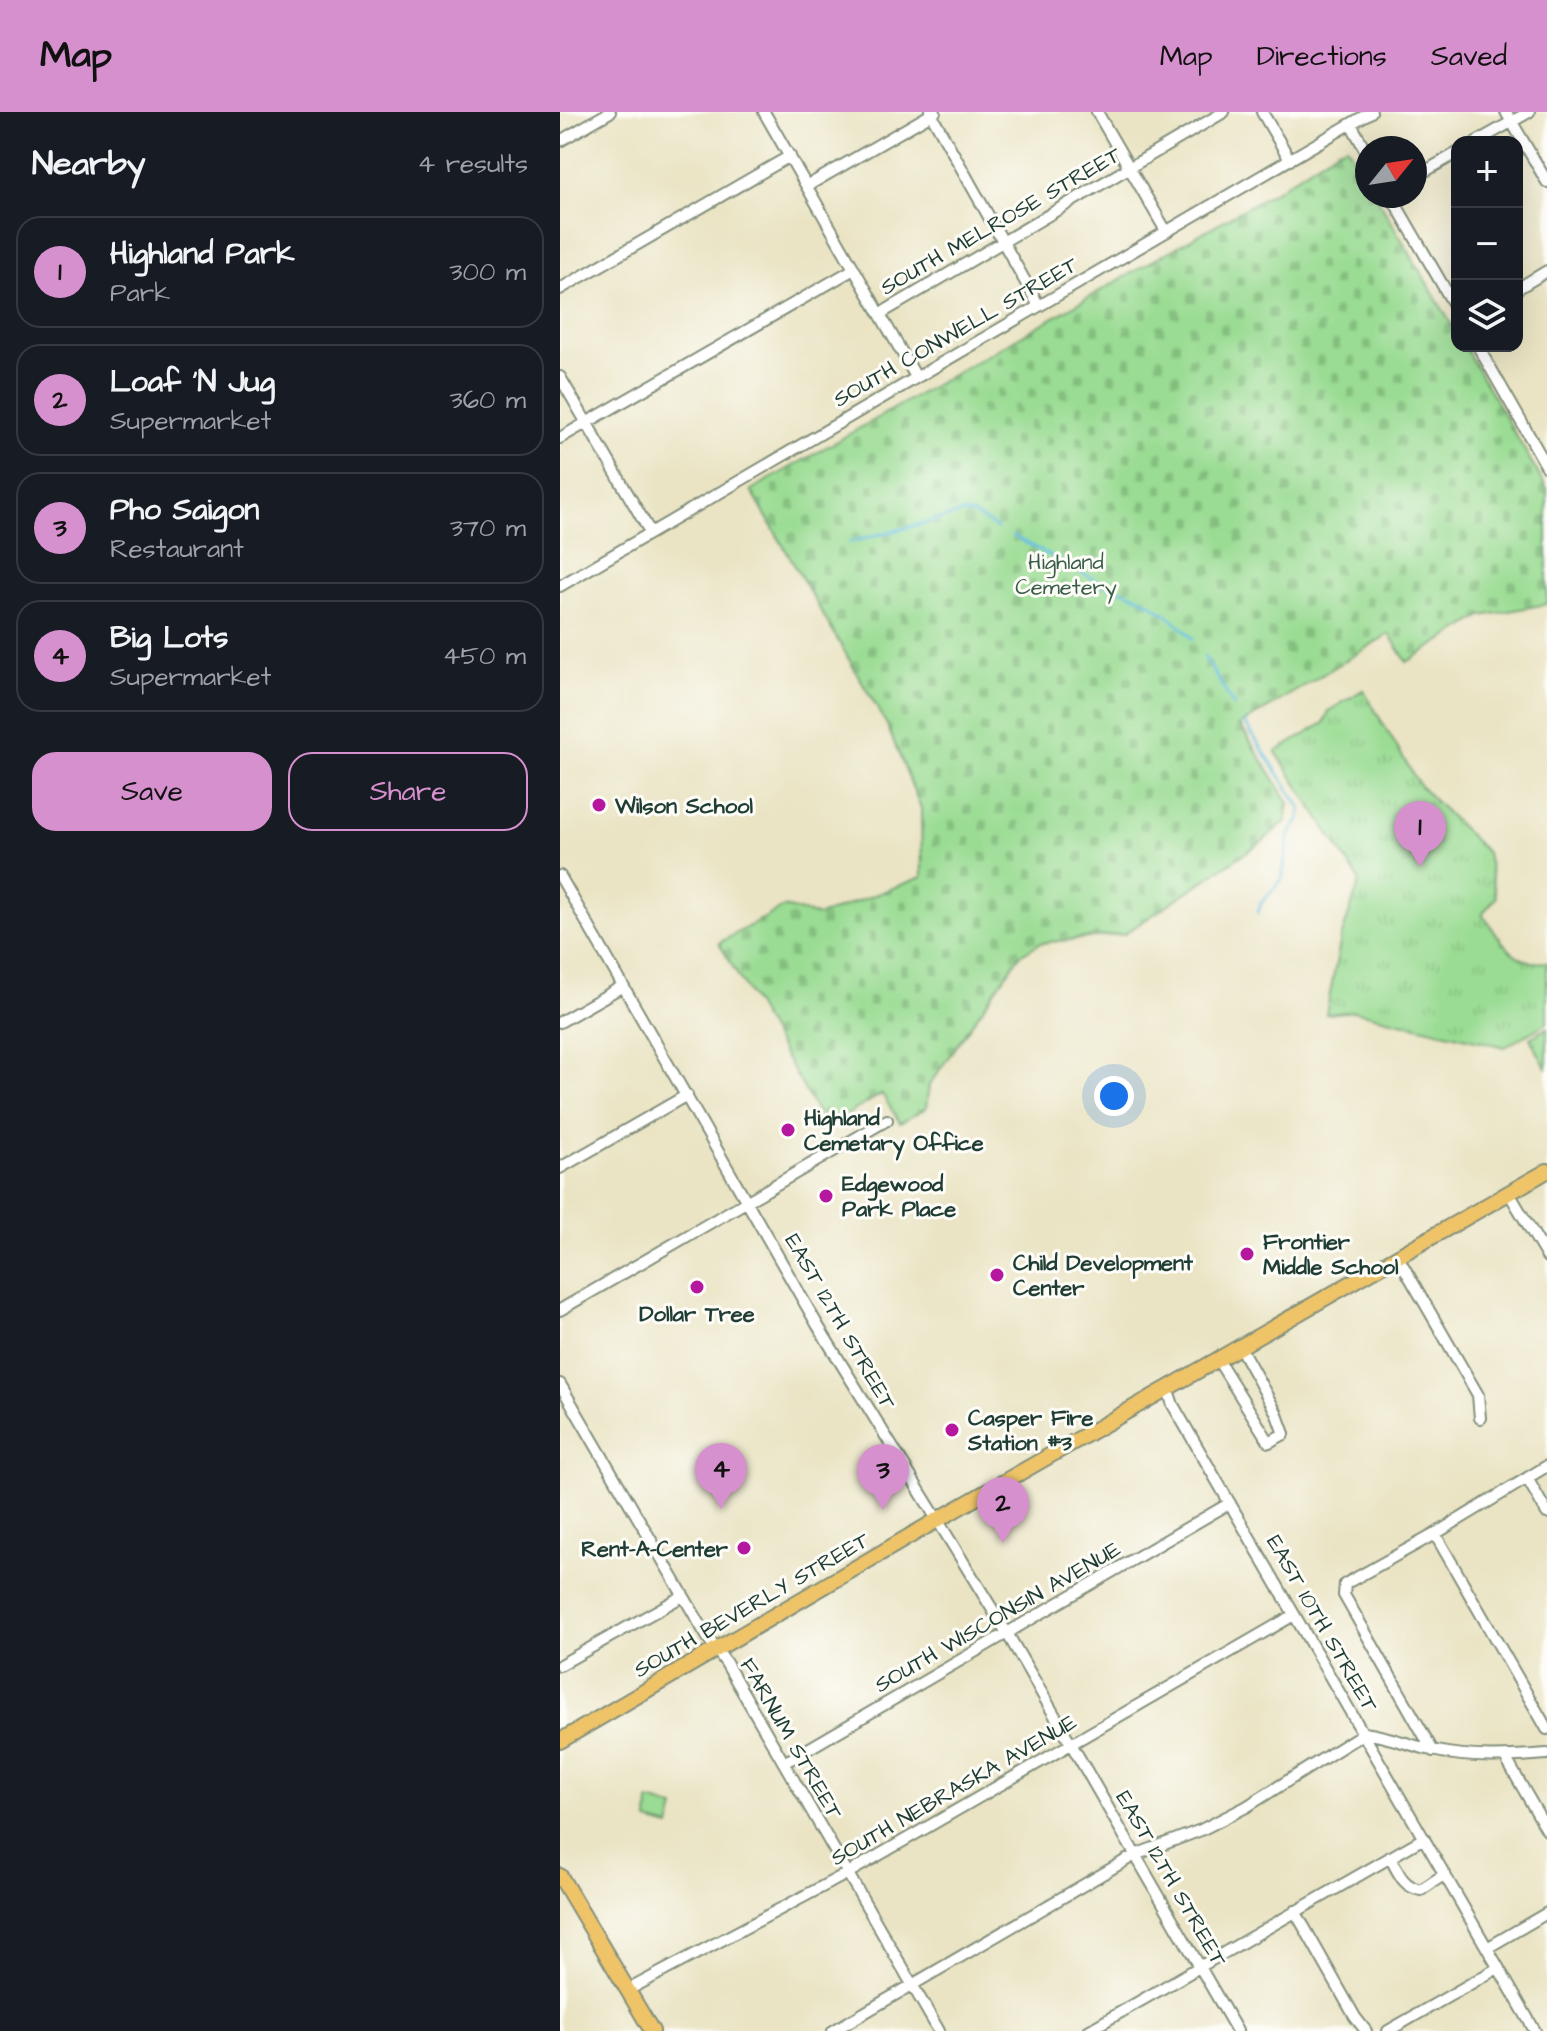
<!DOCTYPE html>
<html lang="en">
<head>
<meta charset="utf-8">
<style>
  body { margin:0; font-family:"Architects Daughter",sans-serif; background:#20242c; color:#f1f3f6 }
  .controls { position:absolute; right:24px; top:24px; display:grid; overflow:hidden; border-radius:16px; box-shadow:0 8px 32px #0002 }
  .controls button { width:72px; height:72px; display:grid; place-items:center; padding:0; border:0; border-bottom:2px solid #363941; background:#171b24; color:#f1f3f6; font:40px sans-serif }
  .compass { position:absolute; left:795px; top:24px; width:72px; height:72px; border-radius:50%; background:#171b24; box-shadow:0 8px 32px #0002; rotate:60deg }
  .you { position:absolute; left:554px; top:984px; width:28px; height:28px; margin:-20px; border:6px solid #fff; border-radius:50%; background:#1a73e8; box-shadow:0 0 0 12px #1a73e833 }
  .badge { display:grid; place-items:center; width:52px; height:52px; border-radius:50%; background:#d690ce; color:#111; font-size:26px; font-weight:700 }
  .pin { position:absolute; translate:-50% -66px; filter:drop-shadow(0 2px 4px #0008) }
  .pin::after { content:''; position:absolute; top:42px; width:28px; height:24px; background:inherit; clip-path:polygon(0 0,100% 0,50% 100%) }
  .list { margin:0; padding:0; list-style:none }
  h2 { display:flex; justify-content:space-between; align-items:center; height:104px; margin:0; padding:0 32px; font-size:34px }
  h2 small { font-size:26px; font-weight:400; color:#9ea1a6 }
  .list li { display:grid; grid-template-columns:52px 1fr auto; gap:24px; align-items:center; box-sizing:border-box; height:112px; margin:0 16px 16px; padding:0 16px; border:2px solid #363941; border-radius:24px }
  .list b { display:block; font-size:30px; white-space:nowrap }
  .list p { margin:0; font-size:26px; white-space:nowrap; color:#9ea1a6 }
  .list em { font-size:26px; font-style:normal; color:#9ea1a6 }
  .actions { display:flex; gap:16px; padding:24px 32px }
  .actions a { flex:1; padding:18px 0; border:2px solid #d690ce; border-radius:24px; text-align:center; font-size:28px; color:#d690ce }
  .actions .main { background:#d690ce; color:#111 }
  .icon { flex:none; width:44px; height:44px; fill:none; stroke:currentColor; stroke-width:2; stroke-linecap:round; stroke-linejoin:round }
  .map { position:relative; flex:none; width:987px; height:1919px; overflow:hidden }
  header { display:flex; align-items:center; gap:48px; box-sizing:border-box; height:112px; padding:0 40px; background:#d690ce; color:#111 }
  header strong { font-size:38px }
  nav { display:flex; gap:44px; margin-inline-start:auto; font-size:28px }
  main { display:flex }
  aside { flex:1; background:#171b24 }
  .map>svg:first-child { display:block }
</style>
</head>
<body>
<header>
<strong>Map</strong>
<nav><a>Map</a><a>Directions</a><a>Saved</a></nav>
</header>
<main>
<aside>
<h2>Nearby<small>4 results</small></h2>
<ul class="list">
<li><span class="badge">1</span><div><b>Highland Park</b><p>Park</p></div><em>300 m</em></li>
<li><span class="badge">2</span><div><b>Loaf 'N Jug</b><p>Supermarket</p></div><em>360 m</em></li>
<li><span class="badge">3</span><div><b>Pho Saigon</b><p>Restaurant</p></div><em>370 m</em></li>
<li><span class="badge">4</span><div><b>Big Lots</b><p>Supermarket</p></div><em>450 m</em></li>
</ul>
<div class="actions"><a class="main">Save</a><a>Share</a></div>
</aside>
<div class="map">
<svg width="987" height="1919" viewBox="0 0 987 1919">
  <defs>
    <pattern id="grass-tufts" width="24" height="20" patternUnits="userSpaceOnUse" patternTransform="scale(2)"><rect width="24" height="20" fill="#9adc93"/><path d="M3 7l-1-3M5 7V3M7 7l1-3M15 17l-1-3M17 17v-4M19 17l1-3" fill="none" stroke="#84be7f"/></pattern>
    <pattern id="cemetery-stones" width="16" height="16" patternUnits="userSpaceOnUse" patternTransform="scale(2)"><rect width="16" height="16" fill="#9adc93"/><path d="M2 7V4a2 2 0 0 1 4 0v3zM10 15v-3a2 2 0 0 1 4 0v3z" fill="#84be7f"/></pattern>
  </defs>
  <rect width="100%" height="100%" fill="#fdfcf7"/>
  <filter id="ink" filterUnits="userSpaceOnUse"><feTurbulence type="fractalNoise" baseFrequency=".0125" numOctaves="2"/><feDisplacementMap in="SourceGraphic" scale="16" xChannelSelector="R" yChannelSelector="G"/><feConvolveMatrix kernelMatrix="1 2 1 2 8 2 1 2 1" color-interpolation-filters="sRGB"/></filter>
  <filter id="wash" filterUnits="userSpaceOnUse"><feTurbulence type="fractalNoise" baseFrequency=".006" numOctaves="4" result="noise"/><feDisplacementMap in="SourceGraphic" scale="32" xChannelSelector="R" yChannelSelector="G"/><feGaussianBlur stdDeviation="1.8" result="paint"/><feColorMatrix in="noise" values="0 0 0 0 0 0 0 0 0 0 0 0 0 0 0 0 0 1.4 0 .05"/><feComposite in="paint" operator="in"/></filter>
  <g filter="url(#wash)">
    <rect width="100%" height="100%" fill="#eae4c4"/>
    <path fill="url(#grass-tufts)" stroke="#5c8c64" stroke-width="2" d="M 803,578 L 860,674 L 927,741 L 936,786 L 922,802 C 940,825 952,855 987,850 L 987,911 L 945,935 L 794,899 L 766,902 L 781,826 L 800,769 L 716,640 L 764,611 L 769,599 Z
      M 987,916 L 987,957 L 970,926 Z
      M 89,1689 L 115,1696 L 110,1715 L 88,1709 Z"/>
    <path fill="url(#cemetery-stones)" stroke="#5c8c64" stroke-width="2" d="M 787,34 L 807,68 L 807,84 L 816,84 L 897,222 L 897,234 L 904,234 L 987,377 L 987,492 L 922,504 L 847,550 L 829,522 L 680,613 L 729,691 L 726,709 L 703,729 L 564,822 L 480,831 L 460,843 L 369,973 L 366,996 L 340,1011 L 322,982 L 266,1015 L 159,831 L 224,795 L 259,804 L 362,765 L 361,696 L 327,613 L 191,378 L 717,78 L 778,37 Z"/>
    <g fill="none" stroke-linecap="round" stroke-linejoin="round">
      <path stroke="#5dbbdb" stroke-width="3" d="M 453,424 L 547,474 C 580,481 611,502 633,527
        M 290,430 L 404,401 L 414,403 L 437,416
        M 644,544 L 674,594
        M 685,611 L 741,696 L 740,706 L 729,724 L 722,767 L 701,791 L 698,801"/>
    </g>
  </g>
  <g filter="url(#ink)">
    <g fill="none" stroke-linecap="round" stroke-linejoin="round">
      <g stroke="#84907c" stroke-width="14">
        <path id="minor" d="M 204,0 L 356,265
          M 370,0 L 479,194
          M 537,0 L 606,119
          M 702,0 L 730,48
          M 946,0 L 987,70
          M 791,12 L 807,41
          M 0,29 L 50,0
          M 916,30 L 969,0
          M 855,65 L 897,41
          M 247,74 L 375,0
          M 831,84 L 897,198
          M 0,177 L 230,44
          M 957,177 L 987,159
          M 320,202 L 664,0
          M 918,234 L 987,355
          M 0,265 L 90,420
          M 0,326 L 294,157
          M 0,474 L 811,0
          M 0,764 L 258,1214 L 447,1521 L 677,1919
          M 0,910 L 63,874
          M 0,1056 L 127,983
          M 949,1081 L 987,1145
          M 838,1145 L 918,1283 L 920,1306
          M 0,1198 L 327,1008
          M 658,1248 L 709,1330 L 724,1322 L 716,1300 L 680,1235
          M 0,1272 L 148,1526 L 166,1551 L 379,1919
          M 608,1278 L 613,1293 L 975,1919
          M 967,1366 L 987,1401
          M 875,1422 L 987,1617
          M 0,1553 L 123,1484
          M 873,1639 L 784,1483 L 785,1472 L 875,1422 L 987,1354
          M 945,1645 L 987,1718
          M 224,1651 L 670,1391
          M 830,1745 C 838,1760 843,1775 861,1778 L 885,1762
          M 735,1799 L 795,1905 L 806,1919
          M 927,1836 L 987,1801
          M 68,1878 L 288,1761 L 734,1503
          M 273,1919 L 575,1743 L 641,1718 L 686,1695 L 804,1621 C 828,1624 849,1633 872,1638 C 910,1647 949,1645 987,1642
          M 528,1919 L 864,1726
          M 828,1919 L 938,1856"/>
      </g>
      <g stroke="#84907c" stroke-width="18">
        <path id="major" d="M 0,1629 L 379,1407 L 987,1059
          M 0,1764 L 92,1919"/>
      </g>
      <use href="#minor" stroke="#fff" stroke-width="10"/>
      <use href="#major" stroke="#efc469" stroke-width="14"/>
    </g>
  </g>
  <g fill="#b5179e" stroke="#fdfcf7" stroke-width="3">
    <circle cx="39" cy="693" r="8"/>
    <circle cx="228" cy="1018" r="8"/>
    <circle cx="266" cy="1084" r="8"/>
    <circle cx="687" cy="1142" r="8"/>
    <circle cx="437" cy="1163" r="8"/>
    <circle cx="137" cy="1175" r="8"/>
    <circle cx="392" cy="1318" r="8"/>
    <circle cx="184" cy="1436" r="8"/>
  </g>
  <g text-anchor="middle" stroke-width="6" stroke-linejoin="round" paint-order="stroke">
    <g font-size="22" fill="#1f3d34" stroke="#fdfcf7">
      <text transform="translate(440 108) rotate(-30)" y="8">SOUTH MELROSE STREET</text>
      <text transform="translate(395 219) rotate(-30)" y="8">SOUTH CONWELL STREET</text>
      <text transform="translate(281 1209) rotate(60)" y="8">EAST 12TH STREET</text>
      <text transform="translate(191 1492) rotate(-30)" y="8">SOUTH BEVERLY STREET</text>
      <text transform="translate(437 1504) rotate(-30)" y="8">SOUTH WISCONSIN AVENUE</text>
      <text transform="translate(763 1511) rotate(60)" y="8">EAST 10TH STREET</text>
      <text transform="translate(232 1626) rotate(60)" y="8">FARNUM STREET</text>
      <text transform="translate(393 1677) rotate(-30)" y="8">SOUTH NEBRASKA AVENUE</text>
      <text transform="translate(612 1766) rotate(60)" y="8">EAST 12TH STREET</text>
    </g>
    <g font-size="22" fill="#385d47" stroke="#fdfcf7">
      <text x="506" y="457">Highland<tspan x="506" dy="25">Cemetery</tspan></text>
    </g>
    <g font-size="22" font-weight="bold" fill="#1f3d34" stroke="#fdfcf7" text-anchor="start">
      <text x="55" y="701">Wilson School</text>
      <text x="244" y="1013">Highland<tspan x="244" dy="25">Cemetary Office</tspan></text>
      <text x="282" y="1079">Edgewood<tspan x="282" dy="25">Park Place</tspan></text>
      <text x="703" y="1137">Frontier<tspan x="703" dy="25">Middle School</tspan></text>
      <text x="453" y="1158">Child Development<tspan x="453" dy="25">Center</tspan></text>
      <text x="137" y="1209" text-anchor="middle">Dollar Tree</text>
      <text x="408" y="1313">Casper Fire<tspan x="408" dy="25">Station #3</tspan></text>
      <text x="168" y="1444" text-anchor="end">Rent-A-Center</text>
    </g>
  </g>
</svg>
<div class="controls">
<button>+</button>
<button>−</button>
<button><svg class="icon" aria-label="layers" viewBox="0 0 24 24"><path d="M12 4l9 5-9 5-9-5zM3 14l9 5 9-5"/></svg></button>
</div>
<svg class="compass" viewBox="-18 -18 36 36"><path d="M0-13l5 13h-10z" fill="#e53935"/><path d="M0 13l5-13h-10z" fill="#9ea1a6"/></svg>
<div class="you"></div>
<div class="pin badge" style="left:860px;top:755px">1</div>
<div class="pin badge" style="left:443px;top:1431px">2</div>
<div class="pin badge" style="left:323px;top:1398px">3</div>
<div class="pin badge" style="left:161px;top:1397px">4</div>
</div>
</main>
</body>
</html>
